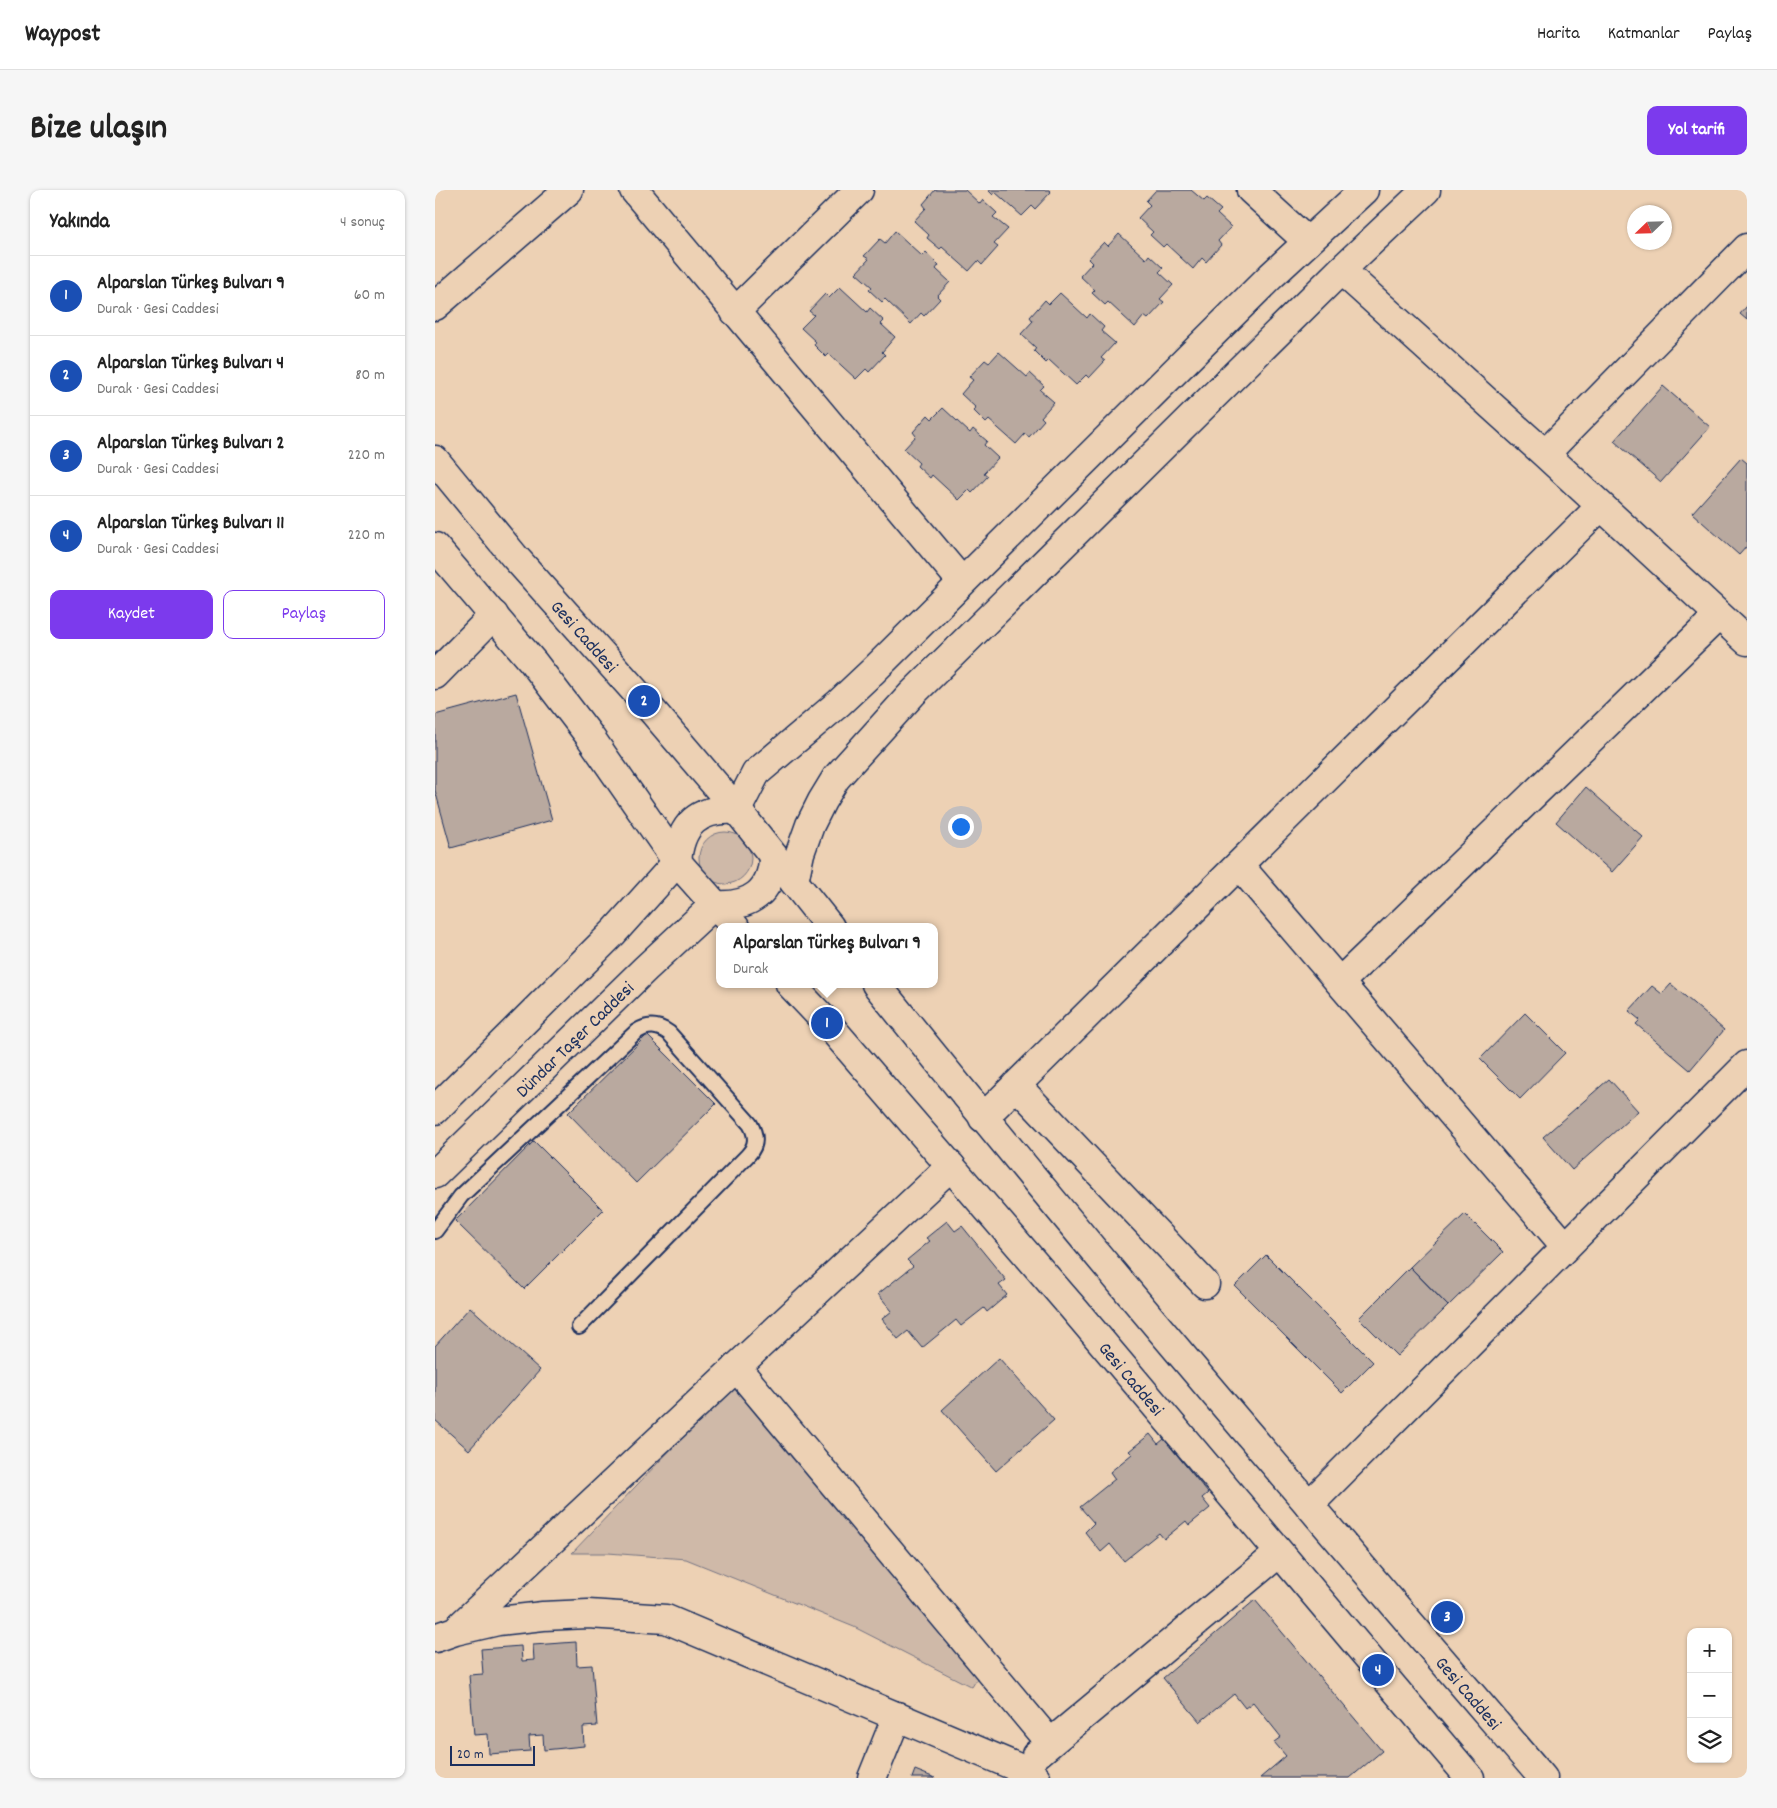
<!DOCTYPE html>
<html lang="tr">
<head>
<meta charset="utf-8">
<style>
  body { margin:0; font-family:Dekko,sans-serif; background:#f6f6f6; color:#222 }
  .controls { position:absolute; right:15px; bottom:15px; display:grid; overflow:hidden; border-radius:10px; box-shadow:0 1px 4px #0004 }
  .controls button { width:45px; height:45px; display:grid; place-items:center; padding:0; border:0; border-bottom:1px solid #e0e0e0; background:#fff; color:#222; font:25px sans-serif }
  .compass { position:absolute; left:1192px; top:15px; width:45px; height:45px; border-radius:50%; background:#fff; box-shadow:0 1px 4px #0004; rotate:247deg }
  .scale { position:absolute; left:15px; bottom:12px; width:85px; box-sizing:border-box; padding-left:5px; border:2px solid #1b2f5e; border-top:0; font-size:14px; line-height:18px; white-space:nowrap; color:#1b2f5e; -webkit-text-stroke:4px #edd1b4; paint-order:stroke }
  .you { position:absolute; left:525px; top:636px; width:18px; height:18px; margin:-12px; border:4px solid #fff; border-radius:50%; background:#1a73e8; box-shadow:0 0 0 8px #1a73e833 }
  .badge { display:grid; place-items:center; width:32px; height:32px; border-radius:50%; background:#7c3aed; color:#fff; font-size:16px; font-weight:700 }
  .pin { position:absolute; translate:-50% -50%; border:2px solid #fff; box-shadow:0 1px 5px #0006 }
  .popup { position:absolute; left:281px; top:733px; width:222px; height:65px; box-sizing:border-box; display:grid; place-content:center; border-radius:10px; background:#fff; filter:drop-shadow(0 1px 4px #0005); font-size:16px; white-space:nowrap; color:#767676 }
  .popup b { font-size:19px; color:#222 }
  .popup::after { content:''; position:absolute; left:50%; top:100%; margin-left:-10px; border:10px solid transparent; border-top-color:#fff }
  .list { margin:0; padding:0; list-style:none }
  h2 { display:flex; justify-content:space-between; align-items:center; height:65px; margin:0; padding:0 20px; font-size:21px }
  h2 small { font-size:16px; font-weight:400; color:#767676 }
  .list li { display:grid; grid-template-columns:32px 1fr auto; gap:15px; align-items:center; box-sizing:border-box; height:80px; padding:0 20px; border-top:1px solid #e0e0e0 }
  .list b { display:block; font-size:19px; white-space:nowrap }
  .list p { margin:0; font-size:16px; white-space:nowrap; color:#767676 }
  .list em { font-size:16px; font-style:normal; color:#767676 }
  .actions { display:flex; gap:10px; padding:15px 20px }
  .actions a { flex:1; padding:11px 0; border:1px solid #7c3aed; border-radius:10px; text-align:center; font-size:18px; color:#7c3aed }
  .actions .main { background:#7c3aed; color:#fff }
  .icon { flex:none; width:28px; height:28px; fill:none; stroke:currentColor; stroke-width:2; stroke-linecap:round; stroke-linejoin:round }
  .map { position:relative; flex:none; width:1312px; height:1588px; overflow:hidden; border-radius:10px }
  header { display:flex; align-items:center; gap:30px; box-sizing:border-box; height:70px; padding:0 25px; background:#fff; border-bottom:1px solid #e0e0e0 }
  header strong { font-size:24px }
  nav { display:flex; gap:28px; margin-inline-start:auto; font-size:18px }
  .intro { display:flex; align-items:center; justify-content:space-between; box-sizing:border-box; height:120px; padding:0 30px }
  h1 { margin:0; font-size:35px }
  .button { padding:12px 22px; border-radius:10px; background:#7c3aed; color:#fff; font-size:18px; font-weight:700 }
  main { display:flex; gap:30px; padding:0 30px }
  aside { flex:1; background:#fff; border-radius:10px; box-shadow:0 1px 4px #0004 }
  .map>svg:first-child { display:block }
</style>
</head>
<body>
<header>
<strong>Waypost</strong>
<nav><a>Harita</a><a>Katmanlar</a><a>Paylaş</a></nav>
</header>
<div class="intro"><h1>Bize ulaşın</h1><a class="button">Yol tarifi</a></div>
<main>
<aside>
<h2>Yakında<small>4 sonuç</small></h2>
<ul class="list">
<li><span class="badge" style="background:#1a4fb4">1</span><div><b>Alparslan Türkeş Bulvarı 9</b><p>Durak · Gesi Caddesi</p></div><em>60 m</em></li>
<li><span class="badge" style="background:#1a4fb4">2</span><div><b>Alparslan Türkeş Bulvarı 4</b><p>Durak · Gesi Caddesi</p></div><em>80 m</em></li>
<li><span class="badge" style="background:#1a4fb4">3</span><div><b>Alparslan Türkeş Bulvarı 2</b><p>Durak · Gesi Caddesi</p></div><em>220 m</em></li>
<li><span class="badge" style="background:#1a4fb4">4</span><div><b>Alparslan Türkeş Bulvarı 11</b><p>Durak · Gesi Caddesi</p></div><em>220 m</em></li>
</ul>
<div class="actions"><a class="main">Kaydet</a><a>Paylaş</a></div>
</aside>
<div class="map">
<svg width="1312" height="1588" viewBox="0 0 1312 1588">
  <rect width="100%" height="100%" fill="#edd1b4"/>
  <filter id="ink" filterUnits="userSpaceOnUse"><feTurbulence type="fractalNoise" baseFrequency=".02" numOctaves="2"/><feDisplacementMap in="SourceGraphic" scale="10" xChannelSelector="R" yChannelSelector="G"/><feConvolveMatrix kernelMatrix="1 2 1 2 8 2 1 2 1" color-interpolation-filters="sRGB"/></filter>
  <g filter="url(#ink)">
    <path fill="#cfb9a8" stroke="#757483" d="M264 668a26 26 0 1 1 52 0a26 26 0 1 1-52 0Z
      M 307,1185 L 545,1484 L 537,1497 L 419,1437 L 251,1369 L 173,1363 L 137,1363 Z"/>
    <path fill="#b9a99f" stroke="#1b2f5e" d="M 500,0 L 530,0 L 545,14 L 548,10 L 562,23 L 558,27 L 573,39 L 559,54 L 563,57 L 547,75 L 543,71 L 534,81 L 507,57 L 505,59 L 492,48 L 494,45 L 479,31 L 491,18 L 488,14 Z
      M 553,0 L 614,0 L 616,2 L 600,19 L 597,16 L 587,26 L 560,2 L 558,5 Z
      M 721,0 L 756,0 L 769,11 L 772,8 L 786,20 L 782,24 L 796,37 L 783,51 L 786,55 L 771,72 L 767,68 L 758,79 L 731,54 L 728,57 L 715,45 L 718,42 L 703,28 L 715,15 L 711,11 Z
      M 460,41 L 487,66 L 491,62 L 504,75 L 501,79 L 515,92 L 502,106 L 505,109 L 489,126 L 486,123 L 476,134 L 450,109 L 447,112 L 434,100 L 437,97 L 421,83 L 434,69 L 429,66 L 445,49 L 450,53 Z
      M 684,44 L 711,69 L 714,65 L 728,78 L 724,82 L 738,95 L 725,109 L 729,112 L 713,129 L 709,126 L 700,137 L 673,112 L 670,115 L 657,103 L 660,100 L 645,86 L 657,73 L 653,69 L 669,52 L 673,56 Z
      M 405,97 L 432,122 L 435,118 L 449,131 L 446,134 L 460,147 L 447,162 L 450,165 L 434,182 L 431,179 L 421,189 L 394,164 L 391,167 L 379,155 L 381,152 L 366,138 L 379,125 L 374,121 L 390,104 L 394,108 Z
      M 625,103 L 652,128 L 655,124 L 669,137 L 666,141 L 680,153 L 666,168 L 670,171 L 654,188 L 651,185 L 641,195 L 614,170 L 611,173 L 599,161 L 601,158 L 586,144 L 598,131 L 595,127 L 610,110 L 614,114 Z
      M 1312,116 L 1312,130 L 1305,124 Z
      M 564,162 L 592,187 L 595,183 L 609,196 L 605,200 L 619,212 L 606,227 L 609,230 L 594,247 L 590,244 L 581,254 L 554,230 L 551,233 L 538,220 L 541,218 L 526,204 L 538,190 L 534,187 L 550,170 L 554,173 Z
      M 1228,196 L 1275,237 L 1226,292 L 1179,251 Z
      M 508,218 L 535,243 L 538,239 L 552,251 L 549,255 L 563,268 L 549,283 L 553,286 L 537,303 L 534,300 L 524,310 L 497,285 L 495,288 L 482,276 L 484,273 L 469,259 L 481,246 L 478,242 L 493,225 L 497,229 Z
      M 1306,268 L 1312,273 L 1312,356 L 1304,365 L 1257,323 Z
      M 81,503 L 117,630 L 16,658 L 0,600 L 0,525 Z
      M 1151,597 L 1208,647 L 1177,682 L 1121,632 Z
      M 1236,794 L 1289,840 L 1255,880 L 1201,834 L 1205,830 L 1194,821 L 1217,796 L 1227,804 Z
      M 1090,823 L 1130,863 L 1085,909 L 1045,869 Z
      M 212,845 L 281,914 L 201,993 L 133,923 Z
      M 1174,889 L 1203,921 L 1137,980 L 1108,947 Z
      M 99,951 L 168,1020 L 89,1099 L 20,1031 Z
      M 1030,1024 L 1068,1062 L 1013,1116 L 975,1077 Z
      M 512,1031 L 520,1041 L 527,1036 L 571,1090 L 564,1095 L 572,1105 L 552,1122 L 549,1118 L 526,1136 L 521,1130 L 487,1158 L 473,1141 L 463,1149 L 447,1129 L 457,1121 L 443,1104 L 478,1076 L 472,1070 L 495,1051 L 491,1048 Z
      M 831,1065 L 938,1172 L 907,1203 L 800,1096 Z
      M 975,1077 L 1013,1116 L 962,1166 L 924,1128 Z
      M 35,1117 L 105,1180 L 34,1260 L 0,1230 L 0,1156 Z
      M 564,1168 L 619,1230 L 561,1281 L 507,1220 Z
      M 715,1244 L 723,1254 L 729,1249 L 773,1303 L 767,1308 L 775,1318 L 754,1335 L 751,1331 L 729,1349 L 724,1343 L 689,1371 L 675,1354 L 666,1362 L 650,1342 L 659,1333 L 645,1317 L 680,1289 L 675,1282 L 697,1264 L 694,1261 Z
      M 820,1410 L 947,1561 L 915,1588 L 825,1588 L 851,1566 L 839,1552 L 846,1547 L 818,1512 L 810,1518 L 799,1504 L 765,1532 L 728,1488 Z
      M 141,1452 L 142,1476 L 157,1475 L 162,1536 L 148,1537 L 149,1556 L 109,1560 L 108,1545 L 94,1546 L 95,1561 L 54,1564 L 53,1544 L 39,1545 L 34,1485 L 48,1484 L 46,1459 L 86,1456 L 87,1471 L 99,1470 L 98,1455 Z
      M 480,1580 L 500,1588 L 477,1588 Z"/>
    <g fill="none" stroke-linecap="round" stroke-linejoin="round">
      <g stroke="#1b2f5e" stroke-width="18">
        <path id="lane" d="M 0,1041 L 26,1006 L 201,842 C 213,834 223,835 234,843 L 315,934 C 322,946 322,956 312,966 L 144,1137"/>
      </g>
      <g stroke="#1b2f5e" stroke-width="31">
        <path id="street" d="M 199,0 L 527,392
          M 816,0 L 873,52
          M 906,80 L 1110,264 L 1312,451
          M 0,116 L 134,0
          M 300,122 L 424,0
          M 1110,264 L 1312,58
          M 0,485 L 59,425
          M 302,620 L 321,583 L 404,513 L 438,481 L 836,86 L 929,0
          M 804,675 L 1131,1057
          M 359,692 L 365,663 L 375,635 L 387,611 L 401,588 L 477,504 L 906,80 L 991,0
          M 905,792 L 1284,425
          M 581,895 L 770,1094
          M 548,928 L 1166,316
          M 301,1177 L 615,1553
          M 874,1315 L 1312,875
          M 20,1441 L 516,976
          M 0,1448 L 20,1441 L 63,1431 L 108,1426 L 153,1424 L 231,1429 L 584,1578 L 601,1588
          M 601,1565 L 844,1363
          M 437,1588 L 462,1526"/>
      </g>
      <g stroke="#1b2f5e" stroke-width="31">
        <g id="secondary">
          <path id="s1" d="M 0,270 L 79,366 L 209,511 L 302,620 L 395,737"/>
          <path d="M 0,357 L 98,472 L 153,544 L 242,672 L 300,737"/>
          <path d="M 242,672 C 245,634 264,617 302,620"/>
          <path d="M 279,715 C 314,718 338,702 338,666"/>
          <path id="s2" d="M 355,794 L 392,833 L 638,1118 L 1035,1588"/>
          <path id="s3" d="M 441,794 C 657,1064 883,1326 1108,1588"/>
          <path d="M 0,920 L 179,742 L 242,672"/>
          <path id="s4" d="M 0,984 L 210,779 L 279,715"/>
        </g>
      </g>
      <use href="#lane" stroke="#edd1b4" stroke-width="14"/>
      <use href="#street" stroke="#edd1b4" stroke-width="28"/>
      <use href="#secondary" stroke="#edd1b4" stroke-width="28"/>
    </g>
  </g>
  <g text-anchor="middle" stroke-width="4" stroke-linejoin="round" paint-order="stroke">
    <g font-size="19" fill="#1b2f5e" stroke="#edd1b4">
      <text dy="7" stroke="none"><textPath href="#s1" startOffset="231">Gesi Caddesi</textPath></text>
      <text dy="7" stroke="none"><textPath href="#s4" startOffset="194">Dündar Taşer Caddesi</textPath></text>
      <text dy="7" stroke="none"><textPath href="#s2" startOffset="522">Gesi Caddesi</textPath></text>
      <text dy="7" stroke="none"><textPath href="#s3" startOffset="924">Gesi Caddesi</textPath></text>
    </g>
  </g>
</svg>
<div class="controls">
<button>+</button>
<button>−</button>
<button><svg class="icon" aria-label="layers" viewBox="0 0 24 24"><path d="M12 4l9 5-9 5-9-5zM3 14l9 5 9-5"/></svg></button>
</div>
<svg class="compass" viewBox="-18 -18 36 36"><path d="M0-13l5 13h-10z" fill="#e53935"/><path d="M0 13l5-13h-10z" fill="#767676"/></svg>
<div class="scale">20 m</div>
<div class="you"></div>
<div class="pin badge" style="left:392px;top:833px;background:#1a4fb4">1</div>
<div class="popup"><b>Alparslan Türkeş Bulvarı 9</b>Durak</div>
<div class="pin badge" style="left:209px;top:511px;background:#1a4fb4">2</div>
<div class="pin badge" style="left:1012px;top:1427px;background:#1a4fb4">3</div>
<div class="pin badge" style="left:943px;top:1480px;background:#1a4fb4">4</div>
</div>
</main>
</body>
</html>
